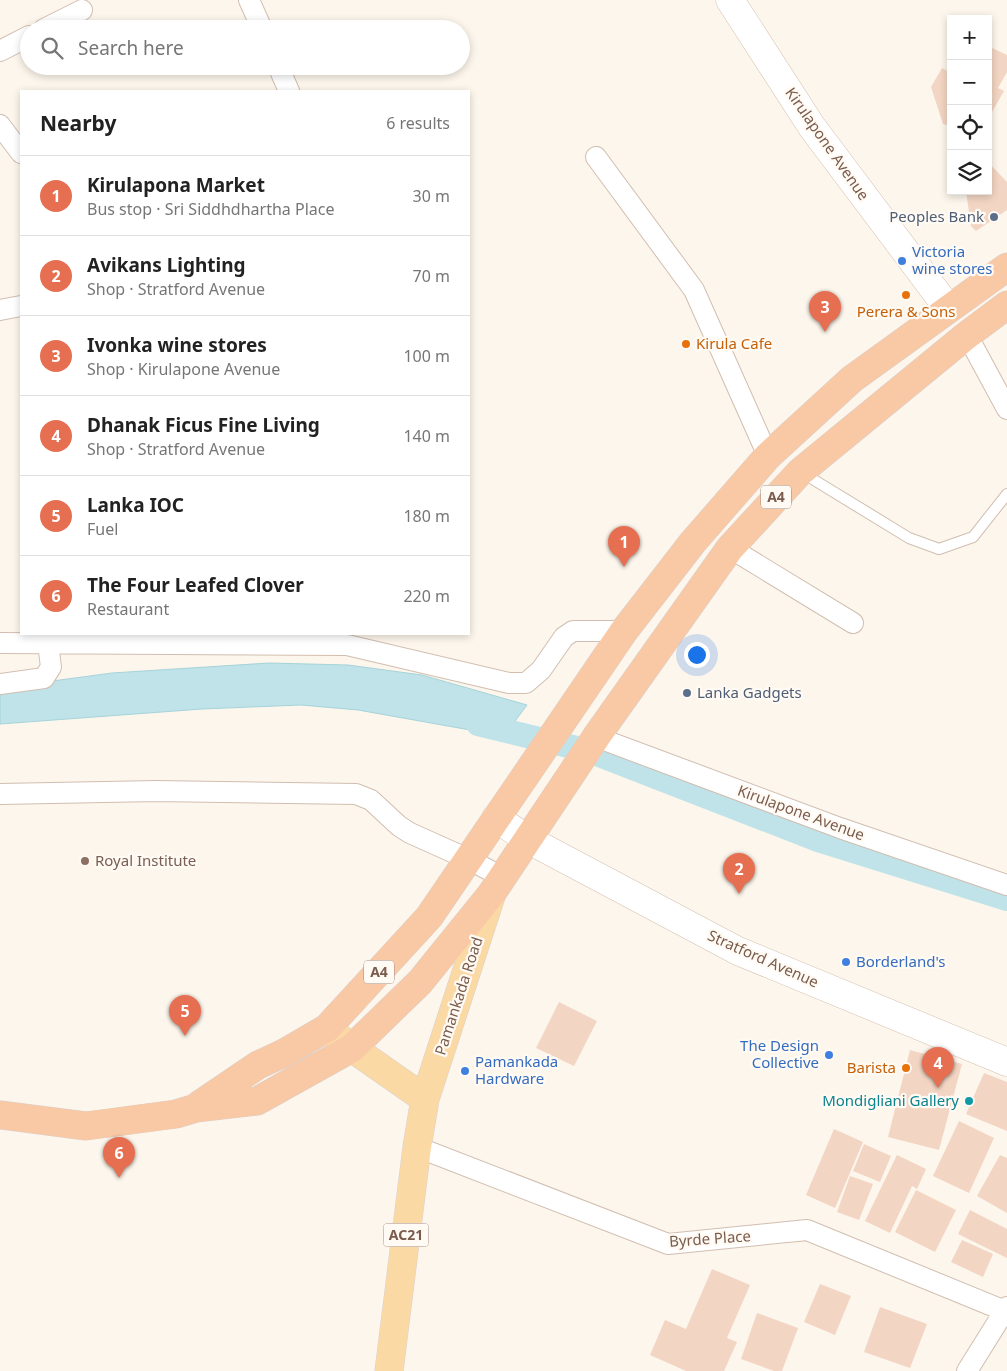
<!DOCTYPE html>
<html lang="en">
<head>
<meta charset="utf-8">
<style>
  body { margin:0; font-family:"Noto Sans",sans-serif; background:#f2f2f2; color:#222 }
  .controls { position:absolute; right:15px; top:15px; display:grid; overflow:hidden; border-radius:0px; box-shadow:0 2px 8px #0003 }
  .controls button { width:45px; height:45px; display:grid; place-items:center; padding:0; border:0; border-bottom:1px solid #e0e0e0; background:#fff; color:#222; font:25px sans-serif }
  .you { position:absolute; left:696px; top:654px; width:18px; height:18px; margin:-12px; border:4px solid #fff; border-radius:50%; background:#1a73e8; box-shadow:0 0 0 8px #1a73e833 }
  .badge { display:grid; place-items:center; width:32px; height:32px; border-radius:50%; background:#e76f51; color:#fff; font-size:16px; font-weight:700 }
  .pin { position:absolute; translate:-50% -41px; filter:drop-shadow(0 1px 2px #0008) }
  .pin::after { content:''; position:absolute; top:26px; width:18px; height:15px; background:inherit; clip-path:polygon(0 0,100% 0,50% 100%) }
  .list { margin:0; padding:0; list-style:none }
  h2 { display:flex; justify-content:space-between; align-items:center; height:65px; margin:0; padding:0 20px; font-size:21px }
  h2 small { font-size:16px; font-weight:400; color:#767676 }
  .list li { display:grid; grid-template-columns:32px 1fr auto; gap:15px; align-items:center; box-sizing:border-box; height:80px; padding:0 20px; border-top:1px solid #e0e0e0 }
  .list b { display:block; font-size:19px; white-space:nowrap }
  .list p { margin:0; font-size:16px; white-space:nowrap; color:#767676 }
  .list em { font-size:16px; font-style:normal; color:#767676 }
  .icon { flex:none; width:28px; height:28px; fill:none; stroke:currentColor; stroke-width:2; stroke-linecap:round; stroke-linejoin:round }
  .map { position:relative; flex:none; width:1007px; height:1371px; overflow:hidden }
  .search { position:absolute; background:#fff; box-shadow:0 2px 8px #0003; left:20px; top:20px; width:450px; height:55px; display:flex; align-items:center; gap:12px; box-sizing:border-box; padding:0 18px; border-radius:28px; color:#767676; font-size:19px }
  .panel { position:absolute; background:#fff; box-shadow:0 2px 8px #0003; left:20px; top:90px; width:450px; height:545px; border-radius:0px }
  .map>svg:first-child { display:block }
</style>
</head>
<body>
<div class="map">
<svg width="1007" height="1371" viewBox="0 0 1007 1371">
  <rect width="100%" height="100%" fill="#fdf6ec"/>
  <path fill="#bfe3e8" stroke="#a5d3da" d="M 269,663 L 348,665 L 422,675 L 527,705 L 504,736 L 358,710 L 301,705 L 202,709 L 0,724 L 0,688 L 112,673 Z"/>
  <g fill="none" stroke-linecap="round" stroke-linejoin="round">
    <path stroke="#bfe3e8" stroke-width="24" d="M 478,724 L 589,751 L 818,840 L 1007,899"/>
  </g>
  <path fill="#f3d5c3" d="M 988,46 L 1007,55 L 1007,72 L 998,88 L 1004,91 L 988,119 Z
    M 942,68 L 951,73 L 951,126 L 943,124 L 931,87 Z
    M 988,162 L 1007,182 L 1007,210 L 976,231 L 971,226 L 966,191 L 988,191 Z
    M 559,1002 L 597,1021 L 574,1066 L 536,1048 Z
    M 910,1050 L 962,1064 L 939,1150 L 888,1137 Z
    M 984,1073 L 1007,1082 L 1007,1131 L 966,1114 Z
    M 959,1121 L 994,1138 L 969,1193 L 933,1176 Z
    M 834,1129 L 863,1142 L 835,1208 L 806,1195 Z
    M 864,1144 L 891,1156 L 880,1182 L 853,1171 Z
    M 897,1155 L 926,1169 L 917,1189 L 912,1186 L 890,1233 L 865,1221 Z
    M 1000,1155 L 1007,1158 L 1007,1213 L 977,1196 Z
    M 850,1176 L 873,1184 L 859,1220 L 837,1212 Z
    M 916,1190 L 956,1210 L 935,1252 L 895,1232 Z
    M 970,1210 L 1007,1229 L 1007,1258 L 958,1234 Z
    M 962,1240 L 993,1254 L 983,1277 L 951,1262 Z
    M 712,1269 L 750,1285 L 727,1338 L 737,1342 L 724,1371 L 686,1371 L 650,1355 L 665,1320 L 686,1329 Z
    M 820,1284 L 851,1296 L 835,1335 L 804,1322 Z
    M 880,1307 L 927,1324 L 910,1368 L 864,1352 Z
    M 757,1313 L 798,1328 L 782,1371 L 774,1371 L 741,1359 Z"/>
  <g fill="none" stroke-linecap="round" stroke-linejoin="round">
    <g stroke="#d1beb0" stroke-width="12">
      <path id="service" d="M 801,472 L 909,538 L 939,549 L 973,537 L 1007,494"/>
    </g>
    <g stroke="#d1beb0" stroke-width="22">
      <path id="minor" d="M 249,0 L 262,29
        M 44,29 L 82,10
        M 0,51 L 29,36
        M 278,66 L 289,91
        M 0,125 L 21,153
        M 596,157 L 694,290 L 768,456
        M 0,310 L 21,306
        M 967,335 L 1007,409
        M 730,548 L 853,623
        M 0,643 L 347,645 L 509,683 L 526,683 L 541,670 L 564,637 L 573,631 L 624,631
        M 0,684 L 44,678 L 51,667 L 48,643
        M 596,737 L 840,828 L 1007,885
        M 0,794 L 156,791 L 356,794 L 371,800 L 399,826 L 410,833 L 468,859 L 502,877
        M 417,1147 L 668,1244 L 807,1230 L 1005,1311
        M 967,1371 L 1007,1307"/>
    </g>
    <g stroke="#d6c0b0" stroke-width="29">
      <path id="secondary" d="M 730,0 L 812,127 L 948,308
        M 496,818 L 527,839 L 738,951 L 1007,1062"/>
    </g>
    <g stroke="#dad1cd" stroke-width="29">
      <path id="primary" d="M 327,1028 L 352,1048 L 425,1099
        M 389,1371 L 417,1147 L 425,1099 L 492,893"/>
    </g>
    <g stroke="#dad1cd" stroke-width="29">
      <path id="trunk" d="M 199,1105 L 258,1065 L 284,1053 L 327,1028 L 429,917 L 624,631 L 693,542 L 768,456 L 852,379 L 1007,267
        M 0,1115 L 86,1126 L 176,1114 L 196,1108 L 257,1101 L 352,1048 L 420,982 L 492,893 L 596,737 L 730,548 L 800,472 L 967,335 L 1007,305"/>
    </g>
    <use href="#service" stroke="#fff" stroke-width="10"/>
    <use href="#minor" stroke="#fff" stroke-width="20"/>
    <use href="#secondary" stroke="#fff" stroke-width="28"/>
    <use href="#primary" stroke="#fbd9a5" stroke-width="28"/>
    <use href="#trunk" stroke="#f9c8a4" stroke-width="28"/>
  </g>
  <g fill="#5c6f8a" stroke="#fffaf3" stroke-width="2">
    <circle cx="994" cy="217" r="5"/>
    <circle cx="687" cy="693" r="5"/>
  </g>
  <g fill="#3f7fe0" stroke="#fffaf3" stroke-width="2">
    <circle cx="902" cy="261" r="5"/>
    <circle cx="846" cy="962" r="5"/>
    <circle cx="829" cy="1055" r="5"/>
    <circle cx="465" cy="1071" r="5"/>
  </g>
  <g fill="#e8710a" stroke="#fffaf3" stroke-width="2">
    <circle cx="906" cy="295" r="5"/>
    <circle cx="686" cy="344" r="5"/>
    <circle cx="906" cy="1068" r="5"/>
  </g>
  <circle fill="#8d6e63" stroke="#fffaf3" stroke-width="2" cx="85" cy="861" r="5"/>
  <circle fill="#0f9aa8" stroke="#fffaf3" stroke-width="2" cx="969" cy="1101" r="5"/>
  <g text-anchor="middle" stroke-width="4.5" stroke-linejoin="round" paint-order="stroke">
    <g fill="#fffaf3" stroke="#a28b7f" stroke-width="1">
      <rect x="761" y="485.5" width="30" height="23" rx="4"/>
      <rect x="364" y="960.5" width="30" height="23" rx="4"/>
      <rect x="383.5" y="1223.5" width="45" height="23" rx="4"/>
    </g>
    <g font-size="14" font-weight="bold" fill="#7a5c4d">
      <text x="776" y="502">A4</text>
      <text x="379" y="977">A4</text>
      <text x="406" y="1240">AC21</text>
    </g>
    <g font-size="15" fill="#7a5c4d" stroke="#fffaf3">
      <text transform="translate(827 144) rotate(55)" y="5">Kirulapone Avenue</text>
      <text transform="translate(801 813) rotate(20)" y="5">Kirulapone Avenue</text>
      <text transform="translate(763 959) rotate(24)" y="5">Stratford Avenue</text>
      <text transform="translate(459 996) rotate(-72)" y="5">Pamankada Road</text>
      <text transform="translate(710 1239) rotate(-4)" y="5">Byrde Place</text>
    </g>
    <g font-size="15" fill="#4e5e75" stroke="#fffaf3" text-anchor="end">
      <text x="984" y="222">Peoples Bank</text>
      <text x="697" y="698" text-anchor="start">Lanka Gadgets</text>
    </g>
    <g font-size="15" fill="#366cbe" stroke="#fffaf3" text-anchor="start">
      <text x="912" y="257">Victoria<tspan x="912" dy="17">wine stores</tspan></text>
      <text x="856" y="967">Borderland's</text>
      <text x="819" y="1051" text-anchor="end">The Design<tspan x="819" dy="17">Collective</tspan></text>
      <text x="475" y="1067">Pamankada<tspan x="475" dy="17">Hardware</tspan></text>
    </g>
    <g font-size="15" fill="#c56008" stroke="#fffaf3">
      <text x="906" y="317">Perera &amp; Sons</text>
      <text x="696" y="349" text-anchor="start">Kirula Cafe</text>
      <text x="896" y="1073" text-anchor="end">Barista</text>
    </g>
    <g font-size="15" fill="#785e54" stroke="#fffaf3" text-anchor="start">
      <text x="95" y="866">Royal Institute</text>
    </g>
    <g font-size="15" fill="#0d838f" stroke="#fffaf3" text-anchor="end">
      <text x="959" y="1106">Mondigliani Gallery</text>
    </g>
  </g>
</svg>
<div class="controls">
<button>+</button>
<button>−</button>
<button><svg class="icon" aria-label="locate" viewBox="0 0 24 24"><circle cx="12" cy="12" r="6"/><path d="M12 2v4M12 18v4M2 12h4M18 12h4"/></svg></button>
<button><svg class="icon" aria-label="layers" viewBox="0 0 24 24"><path d="M12 4l9 5-9 5-9-5zM3 14l9 5 9-5"/></svg></button>
</div>
<div class="you"></div>
<div class="pin badge" style="left:624px;top:567px">1</div>
<div class="pin badge" style="left:739px;top:894px">2</div>
<div class="pin badge" style="left:825px;top:332px">3</div>
<div class="pin badge" style="left:938px;top:1088px">4</div>
<div class="pin badge" style="left:185px;top:1036px">5</div>
<div class="pin badge" style="left:119px;top:1178px">6</div>
<div class="search"><svg class="icon" aria-label="search" viewBox="0 0 24 24"><circle cx="10" cy="10" r="6"/><path d="M15 15l6 6"/></svg>Search here</div>
<section class="panel">
<h2>Nearby<small>6 results</small></h2>
<ul class="list">
<li><span class="badge">1</span><div><b>Kirulapona Market</b><p>Bus stop · Sri Siddhdhartha Place</p></div><em>30 m</em></li>
<li><span class="badge">2</span><div><b>Avikans Lighting</b><p>Shop · Stratford Avenue</p></div><em>70 m</em></li>
<li><span class="badge">3</span><div><b>Ivonka wine stores</b><p>Shop · Kirulapone Avenue</p></div><em>100 m</em></li>
<li><span class="badge">4</span><div><b>Dhanak Ficus Fine Living</b><p>Shop · Stratford Avenue</p></div><em>140 m</em></li>
<li><span class="badge">5</span><div><b>Lanka IOC</b><p>Fuel</p></div><em>180 m</em></li>
<li><span class="badge">6</span><div><b>The Four Leafed Clover</b><p>Restaurant</p></div><em>220 m</em></li>
</ul>
</section>
</div>
</body>
</html>
